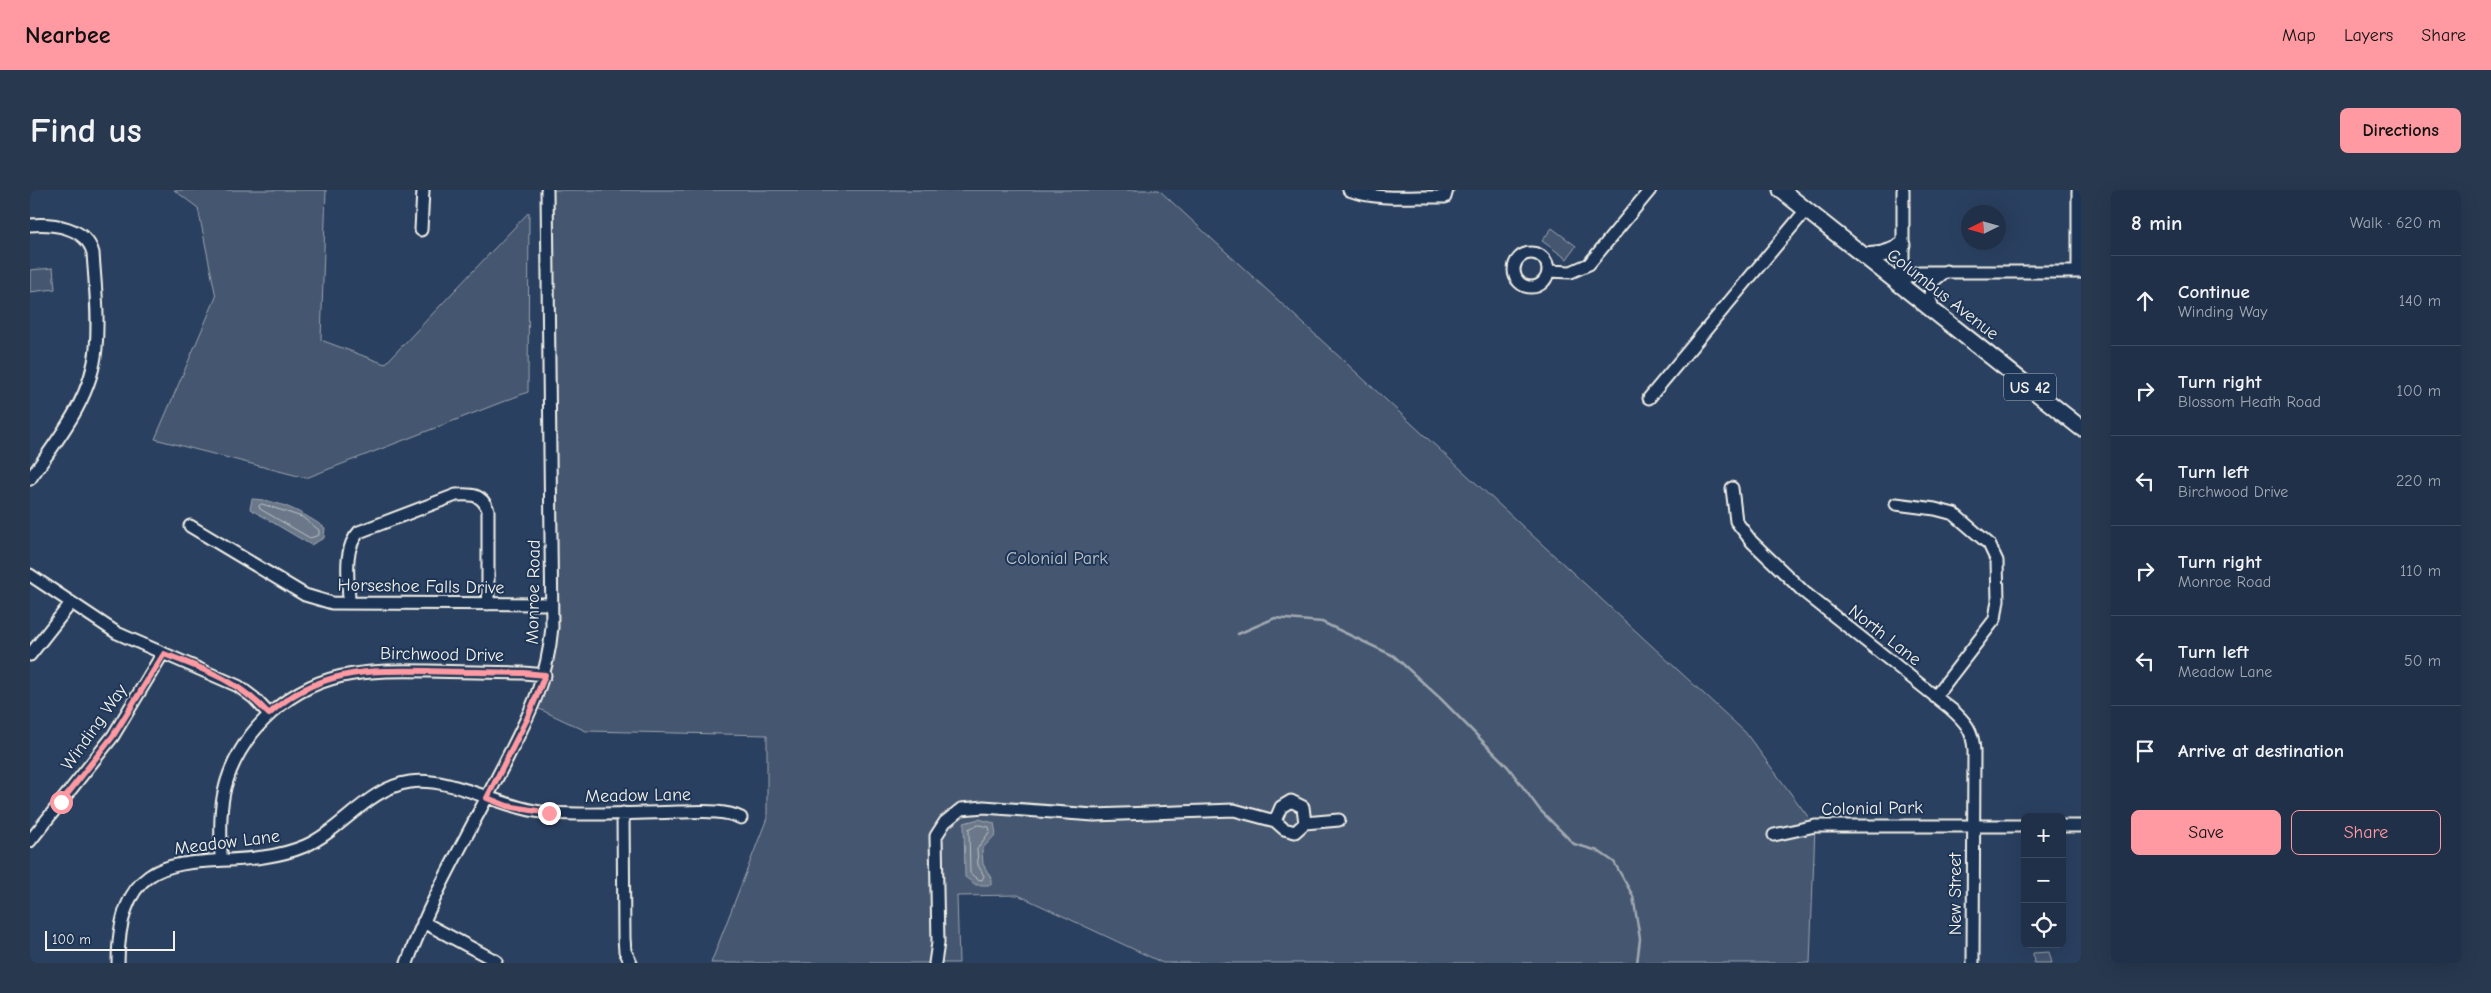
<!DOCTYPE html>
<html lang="en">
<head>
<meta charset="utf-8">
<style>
  body { margin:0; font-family:"Comic Neue",sans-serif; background:#28384f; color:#f1f3f6 }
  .controls { position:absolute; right:15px; bottom:15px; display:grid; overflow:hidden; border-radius:8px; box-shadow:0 5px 20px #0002 }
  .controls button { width:45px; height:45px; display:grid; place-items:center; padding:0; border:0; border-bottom:1px solid #3d4b60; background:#203048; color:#f1f3f6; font:25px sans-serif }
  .compass { position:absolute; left:1931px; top:15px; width:45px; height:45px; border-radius:50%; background:#203048; box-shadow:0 5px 20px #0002; rotate:265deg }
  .scale { position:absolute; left:15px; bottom:12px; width:130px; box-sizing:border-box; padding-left:5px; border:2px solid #f4f1e8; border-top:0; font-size:14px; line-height:18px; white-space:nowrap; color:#f4f1e8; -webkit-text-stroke:4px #1d3557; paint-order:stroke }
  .stop { position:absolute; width:15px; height:15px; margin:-11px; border:4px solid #ff9aa2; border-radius:50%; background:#fff }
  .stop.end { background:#ff9aa2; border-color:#fff; box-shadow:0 1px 5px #0008 }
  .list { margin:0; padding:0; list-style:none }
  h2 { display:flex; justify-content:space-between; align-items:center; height:65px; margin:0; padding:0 20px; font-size:21px }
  h2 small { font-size:16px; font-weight:400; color:#a2a9b4 }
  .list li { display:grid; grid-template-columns:32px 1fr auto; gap:15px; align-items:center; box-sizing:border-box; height:90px; padding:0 20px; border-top:1px solid #3d4b60 }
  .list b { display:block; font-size:19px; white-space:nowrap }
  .list p { margin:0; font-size:16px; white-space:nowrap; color:#a2a9b4 }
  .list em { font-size:16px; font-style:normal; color:#a2a9b4 }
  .actions { display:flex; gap:10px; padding:15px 20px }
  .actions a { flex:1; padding:11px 0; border:1px solid #ff9aa2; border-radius:8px; text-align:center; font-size:18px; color:#ff9aa2 }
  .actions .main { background:#ff9aa2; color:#111 }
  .icon { flex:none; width:28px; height:28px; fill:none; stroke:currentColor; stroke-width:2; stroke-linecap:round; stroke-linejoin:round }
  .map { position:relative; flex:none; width:2051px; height:773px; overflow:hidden; border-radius:8px }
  header { display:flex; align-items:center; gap:30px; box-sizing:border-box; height:70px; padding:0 25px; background:#ff9aa2; color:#111 }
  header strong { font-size:24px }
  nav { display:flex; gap:28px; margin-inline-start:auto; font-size:18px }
  .intro { display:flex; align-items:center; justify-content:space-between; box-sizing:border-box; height:120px; padding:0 30px }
  h1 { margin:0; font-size:35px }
  .button { padding:12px 22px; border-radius:8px; background:#ff9aa2; color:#111; font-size:18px; font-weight:700 }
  main { display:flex; gap:30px; padding:0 30px }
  aside { flex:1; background:#203048; border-radius:8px; box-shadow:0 5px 20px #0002 }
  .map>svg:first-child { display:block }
</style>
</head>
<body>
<header>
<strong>Nearbee</strong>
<nav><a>Map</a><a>Layers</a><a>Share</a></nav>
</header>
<div class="intro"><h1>Find us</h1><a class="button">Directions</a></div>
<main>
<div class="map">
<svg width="2051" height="773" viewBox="0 0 2051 773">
  <rect width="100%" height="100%" fill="#2a4060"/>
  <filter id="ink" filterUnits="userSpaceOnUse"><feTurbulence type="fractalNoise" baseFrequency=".02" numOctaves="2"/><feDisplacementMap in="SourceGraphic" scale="10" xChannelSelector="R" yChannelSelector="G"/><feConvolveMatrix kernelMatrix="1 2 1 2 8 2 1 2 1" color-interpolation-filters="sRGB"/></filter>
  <g filter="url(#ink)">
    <path fill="#445771" stroke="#9ca4ac" d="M 144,0 L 296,0 L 291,150 L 355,174 L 499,22 L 498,202 L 276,288 L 125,249 L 186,107 L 168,18 Z
      M 517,0 L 1129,0 L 1715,542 L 1785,636 L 1780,773 L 1133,773 L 988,705 L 927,706 L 929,773 L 681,773 L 737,628 L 737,545 L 556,541 L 503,516 L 520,462 Z
      M 1522,38 L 1546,56 L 1537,69 L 1512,51 Z
      M 23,78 L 25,99 L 0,102 L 0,80 Z
      M 2019,762 L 2022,773 L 2004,773 L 2003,763 Z"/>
    <path fill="#6a788a" stroke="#a1a8b0" d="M 222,309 C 249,310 274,323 295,338 L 294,348 L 281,355 L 220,319 Z
      M 949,629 L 964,633 L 966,644 L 952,659 L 953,674 L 961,688 L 961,695 L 946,695 L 935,687 L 934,633 Z"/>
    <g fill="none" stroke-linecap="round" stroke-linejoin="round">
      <path stroke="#bdc1c2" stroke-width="1" d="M 232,314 L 272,327 L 289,340 L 289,345 L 280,348 L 230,319 L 229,316 Z
        M 949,635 L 959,637 L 960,641 L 947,659 L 948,675 L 954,686 L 952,690 L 947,689 L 940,683 L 939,639 Z"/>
      <path stroke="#a1a8b0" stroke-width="2.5" d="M 1208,444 L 1245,428 L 1292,432 L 1364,466 L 1411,509 L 1478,577 L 1510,620 L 1544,654 L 1568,661 L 1584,672 L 1603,706 L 1610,749 L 1607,773"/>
      <g stroke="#f4f1e8" stroke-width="15">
        <path id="minor" d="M 1319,0 C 1348,11 1384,6 1415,7 L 1417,0
          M 0,35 C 23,33 56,37 63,63 C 65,94 69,126 66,158 C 62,208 28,249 0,289
          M 391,40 L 393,0
          M1484 80a17 17 0 1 1 34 0a17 17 0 1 1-34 0Z
          M 1518,81 L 1541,82 L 1559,74 L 1620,0
          M 2048,82 L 2048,0
          M 1868,92 L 1889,82 L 2051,82
          M 1868,92 L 1873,73 L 1873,0
          M 1904,121 L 1900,109 L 1901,93 L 1916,81
          M 1619,208 L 1776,20
          M 1702,298 L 1706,331 L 1722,352 L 1774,402 L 1921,519 C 1936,532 1943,541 1944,561 L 1943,773
          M 1866,314 L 1905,319 L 1924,324 L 1959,354 L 1967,371 L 1968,410 L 1965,429 L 1905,507
          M 160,336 L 275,405 L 302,413 L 521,414
          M 0,385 L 87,443 L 208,496 L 224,508 L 239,524
          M 319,413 C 319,390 312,360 329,342 L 426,305 C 442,304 452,304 458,320 L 458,414
          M 0,465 L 41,413
          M 593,623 L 594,748 L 595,761 L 601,773
          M 1275,633 L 1309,630
          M 2032,636 L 2051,636
          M 1744,645 L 1785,636 L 1995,636
          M 0,651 L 83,546 L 133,463
          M 191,670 C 191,646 189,622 195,598 C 201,573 216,548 234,530 C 283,480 334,480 399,481 C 431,482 462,482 494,483 L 515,485
          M 393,732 L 466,771
          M 88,773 C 89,630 190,692 275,656 C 313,639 338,598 380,592 C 423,586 474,620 520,623 C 562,626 605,623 648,622 C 668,622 693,619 711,628
          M 377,773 C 401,707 438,645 470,582 C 496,531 517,495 522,437 L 517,0
          M 905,773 L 908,753 L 906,646 L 915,632 L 931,619 L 954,617 L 1064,625 L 1204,620 L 1245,631 L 1254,639 L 1265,642 L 1275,633 L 1273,617 L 1261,611 L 1251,617 L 1245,631"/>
      </g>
      <g stroke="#f4f1e8" stroke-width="19">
        <path id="major" d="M 1751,0 L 2051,238
          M 1834,66 C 1849,65 1860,64 1872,55"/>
      </g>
      <use href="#minor" stroke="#1d3557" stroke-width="11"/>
      <use href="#major" stroke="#1d3557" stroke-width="15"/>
    </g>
  </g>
  <g fill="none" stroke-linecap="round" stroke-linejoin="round" filter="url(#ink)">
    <path stroke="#ff9aa2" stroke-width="6" d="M 31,612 L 83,546 L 134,464 C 176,480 207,490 239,524 C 287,480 336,480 398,481 C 430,482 462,482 494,483 L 515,485 L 497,529 L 457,608 L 477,616 L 519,623"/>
  </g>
  <g text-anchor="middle" stroke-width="4" stroke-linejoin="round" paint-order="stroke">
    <rect fill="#1d3557" stroke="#b4b9bc" stroke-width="1" x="1974" y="183.5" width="52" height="27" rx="4"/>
    <g font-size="16" font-weight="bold" fill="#f4f1e8">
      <text x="2000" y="203">US 42</text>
    </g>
    <g font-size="18" fill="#f4f1e8" stroke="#1d3557">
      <text transform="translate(1913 104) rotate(38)" y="6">Columbus Avenue</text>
      <text transform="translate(391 396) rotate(1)" y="6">Horseshoe Falls Drive</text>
      <text transform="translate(503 402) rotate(-89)" y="6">Monroe Road</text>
      <text transform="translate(1855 445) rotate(38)" y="6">North Lane</text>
      <text transform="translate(412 464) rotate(1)" y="6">Birchwood Drive</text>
      <text transform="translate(64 537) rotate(-55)" y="6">Winding Way</text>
      <text transform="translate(608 605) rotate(-1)" y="6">Meadow Lane</text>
      <text transform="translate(1842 618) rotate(-1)" y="6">Colonial Park</text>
      <text transform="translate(197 652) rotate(-7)" y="6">Meadow Lane</text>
      <text transform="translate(1925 704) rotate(-90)" y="6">New Street</text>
    </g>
    <g font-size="18" fill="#bfc3c4" stroke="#1d3557">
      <text x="1027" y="374">Colonial Park</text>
    </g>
  </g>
</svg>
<div class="controls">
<button>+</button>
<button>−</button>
<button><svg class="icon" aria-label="locate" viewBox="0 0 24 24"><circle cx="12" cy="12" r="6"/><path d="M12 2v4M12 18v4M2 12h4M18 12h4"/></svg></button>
</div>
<svg class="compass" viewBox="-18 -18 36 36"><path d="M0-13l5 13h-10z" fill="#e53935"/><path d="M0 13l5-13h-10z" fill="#a2a9b4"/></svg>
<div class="scale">100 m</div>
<div class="stop" style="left:31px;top:612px"></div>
<div class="stop end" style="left:519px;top:623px"></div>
</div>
<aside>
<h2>8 min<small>Walk · 620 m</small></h2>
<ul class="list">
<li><svg class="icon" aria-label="ahead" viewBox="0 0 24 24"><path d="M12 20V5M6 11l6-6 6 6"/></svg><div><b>Continue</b><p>Winding Way</p></div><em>140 m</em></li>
<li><svg class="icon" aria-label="right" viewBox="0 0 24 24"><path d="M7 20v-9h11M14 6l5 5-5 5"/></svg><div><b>Turn right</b><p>Blossom Heath Road</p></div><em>100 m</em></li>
<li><svg class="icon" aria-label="left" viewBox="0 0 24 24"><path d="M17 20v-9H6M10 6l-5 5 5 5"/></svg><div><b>Turn left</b><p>Birchwood Drive</p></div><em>220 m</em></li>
<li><svg class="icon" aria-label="right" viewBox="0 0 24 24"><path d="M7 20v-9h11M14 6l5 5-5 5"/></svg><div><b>Turn right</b><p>Monroe Road</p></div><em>110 m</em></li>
<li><svg class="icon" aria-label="left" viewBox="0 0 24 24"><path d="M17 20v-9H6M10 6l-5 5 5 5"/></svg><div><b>Turn left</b><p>Meadow Lane</p></div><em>50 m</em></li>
<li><svg class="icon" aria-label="arrive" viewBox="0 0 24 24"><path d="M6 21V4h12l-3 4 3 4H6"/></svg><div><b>Arrive at destination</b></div></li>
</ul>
<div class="actions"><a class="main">Save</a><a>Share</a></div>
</aside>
</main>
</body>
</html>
